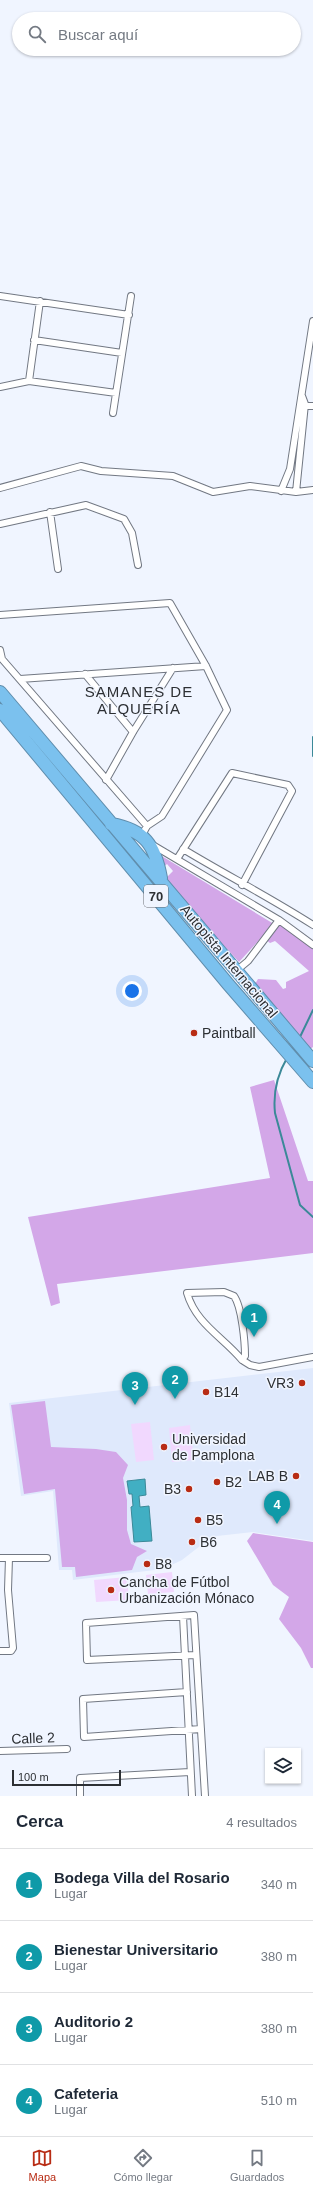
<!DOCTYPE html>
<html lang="es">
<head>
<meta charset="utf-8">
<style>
  body { margin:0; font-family:Helvetica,sans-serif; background:#f2f2f3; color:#1f2937 }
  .controls { position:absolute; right:12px; bottom:12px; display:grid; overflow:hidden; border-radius:0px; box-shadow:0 1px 3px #0004 }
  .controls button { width:36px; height:36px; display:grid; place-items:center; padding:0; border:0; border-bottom:1px solid #e0e1e3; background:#fff; color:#1f2937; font:20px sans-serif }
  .scale { position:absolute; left:12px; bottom:10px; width:109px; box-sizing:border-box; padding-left:4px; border:2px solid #2d3034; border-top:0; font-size:11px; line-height:14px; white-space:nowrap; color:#2d3034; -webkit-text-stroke:3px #f0f5ff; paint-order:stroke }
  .you { position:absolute; left:132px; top:991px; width:14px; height:14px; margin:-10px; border:3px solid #fff; border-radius:50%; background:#1a73e8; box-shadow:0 0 0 6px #1a73e833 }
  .badge { display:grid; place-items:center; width:26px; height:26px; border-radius:50%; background:#b82c14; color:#fff; font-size:13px; font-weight:700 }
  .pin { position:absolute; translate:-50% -33px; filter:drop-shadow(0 1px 2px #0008) }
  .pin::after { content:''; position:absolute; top:21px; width:14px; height:12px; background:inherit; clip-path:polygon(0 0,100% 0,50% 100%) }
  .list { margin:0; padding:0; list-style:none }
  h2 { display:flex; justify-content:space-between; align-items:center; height:52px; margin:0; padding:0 16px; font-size:17px }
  h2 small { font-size:13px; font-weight:400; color:#747a83 }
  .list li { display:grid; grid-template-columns:26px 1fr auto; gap:12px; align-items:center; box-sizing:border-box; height:72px; padding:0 16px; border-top:1px solid #e0e1e3 }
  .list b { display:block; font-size:15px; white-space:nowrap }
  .list p { margin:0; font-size:13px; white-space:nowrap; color:#747a83 }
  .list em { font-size:13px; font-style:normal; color:#747a83 }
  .icon { flex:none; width:22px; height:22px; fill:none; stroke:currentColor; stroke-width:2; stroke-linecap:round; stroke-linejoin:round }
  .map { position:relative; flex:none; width:313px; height:1796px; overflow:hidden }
  .search { position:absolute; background:#fff; box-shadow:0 1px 3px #0004; left:12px; right:12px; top:12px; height:44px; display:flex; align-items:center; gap:10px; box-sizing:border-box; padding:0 14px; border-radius:22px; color:#747a83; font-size:15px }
  .sheet { height:340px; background:#fff }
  nav { display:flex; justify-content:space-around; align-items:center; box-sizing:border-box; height:56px; border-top:1px solid #e0e1e3; background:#fff; font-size:11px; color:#747a83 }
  nav a { display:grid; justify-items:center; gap:2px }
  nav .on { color:#b82c14 }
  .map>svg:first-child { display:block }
</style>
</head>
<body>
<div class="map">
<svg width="313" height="1796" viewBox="0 0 313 1796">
  <rect width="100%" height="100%" fill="#f0f5ff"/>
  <path fill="#dfe9fc" d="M 313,1368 L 313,1541 L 253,1532 L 217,1536 L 209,1539 L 182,1560 L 163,1569 L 73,1580 L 72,1570 L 59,1570 L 53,1491 L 21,1496 L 9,1403 Z"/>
  <path fill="#f1d8fe" d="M 150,1422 L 154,1460 L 136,1462 L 131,1424 Z
    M 190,1425 L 194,1460 L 172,1462 L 169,1428 Z
    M 172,1572 L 174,1592 L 148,1594 L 146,1575 Z
    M 127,1577 L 129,1600 L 96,1602 L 94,1580 Z"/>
  <path fill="#d3a7e8" d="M 160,855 L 274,924 L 239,962 L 164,880 L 173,871 L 167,864 L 161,869 Z
    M 280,922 L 313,946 L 313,1047 L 309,1050 L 255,984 L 258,979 L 276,980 L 283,989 L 286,988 L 286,982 L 309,971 L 275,941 L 270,943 L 266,940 Z
    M 274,1080 L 308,1181 L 313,1181 L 313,1253 L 57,1284 L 60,1303 L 51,1306 L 28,1217 L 270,1178 L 250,1087 Z
    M 45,1401 L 51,1447 L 96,1449 L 116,1452 L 128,1465 L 123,1478 L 127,1500 L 127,1530 L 131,1544 L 147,1551 L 137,1557 L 132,1570 L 76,1577 L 75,1567 L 62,1567 L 55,1489 L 24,1494 L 11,1405 Z
    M 253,1533 L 313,1542 L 313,1668 L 311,1668 L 301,1648 L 279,1619 L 289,1597 L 273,1585 L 247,1541 Z"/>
  <path fill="#41afc3" stroke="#3b8998" d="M 145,1479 L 146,1495 L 139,1496 L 140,1507 L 149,1506 L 152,1541 L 134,1542 L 131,1507 L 133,1506 L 132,1494 L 129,1494 L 127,1481 Z"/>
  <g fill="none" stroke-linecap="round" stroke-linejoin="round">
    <path stroke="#3b8998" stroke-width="2" d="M 313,737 L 313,756
      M 299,1039 L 313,1010
      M 287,1058 C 277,1075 273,1094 275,1113 L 300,1205 L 313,1217"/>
    <g stroke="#727883" stroke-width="8">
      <path id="street" d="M 0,296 L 129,315
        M 34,340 L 122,353
        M 29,381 L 40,301
        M 0,387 L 29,381 L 116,393
        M 301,404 L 313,406
        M 113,413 L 131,296
        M 0,488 L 81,466 L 101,471 L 173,476 L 213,492 L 250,486 L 296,492 L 313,490
        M 281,491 L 290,469 L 313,321
        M 296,492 L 305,404 L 302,396
        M 50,512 L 58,569
        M 0,524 L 86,505 L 124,519 L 132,533 L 138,565
        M 0,615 L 170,603 L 206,666 L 227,710 L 162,816 L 147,826 L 142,835
        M 0,650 L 2,659 L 147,826
        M 85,674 L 133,732
        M 20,679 L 206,666
        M 106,780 L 133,732 L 173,668
        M 151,844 L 279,920 L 313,945
        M 183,849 C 226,875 271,898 313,925
        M 177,859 L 232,773 L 288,785 L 292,791 L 242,885
        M 236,971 L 248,961 L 279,920
        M 242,1360 L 245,1356 C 245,1343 242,1307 234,1296 L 224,1292 L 187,1293 C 196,1324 223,1337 242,1360 L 250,1365 L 259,1367 L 313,1357
        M 0,1558 L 47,1558
        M 183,1616 L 192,1796
        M 0,1651 L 11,1651 L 13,1648 L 8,1590 L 9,1558
        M 196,1655 L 87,1660 L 86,1623 L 194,1615 L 205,1796
        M 187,1692 L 83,1699 L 84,1737 L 201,1729
        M 0,1751 L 67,1749
        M 80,1796 L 80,1778 L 190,1772"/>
    </g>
    <g stroke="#608ead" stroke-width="14">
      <path id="highway" d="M 0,692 L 313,1061
        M 0,710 L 228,984 L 313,1082
        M 111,824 C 145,830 155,845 161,878"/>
    </g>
    <use href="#street" stroke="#fff" stroke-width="6"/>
    <use href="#highway" stroke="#7bc1ee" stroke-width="12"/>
  </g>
  <g fill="#b82c14" stroke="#f0f5ff" stroke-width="1.5">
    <circle cx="194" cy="1033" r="4"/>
    <circle cx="302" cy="1383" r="4"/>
    <circle cx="206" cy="1392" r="4"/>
    <circle cx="164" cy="1447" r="4"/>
    <circle cx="296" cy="1476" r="4"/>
    <circle cx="217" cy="1482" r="4"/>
    <circle cx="189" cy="1489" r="4"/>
    <circle cx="198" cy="1520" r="4"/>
    <circle cx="192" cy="1542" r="4"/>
    <circle cx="147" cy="1564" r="4"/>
    <circle cx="111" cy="1590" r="4"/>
  </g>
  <g text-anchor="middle" stroke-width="3" stroke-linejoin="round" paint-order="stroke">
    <rect fill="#f0f5ff" stroke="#686b71" stroke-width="1" x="144" y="885" width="24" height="22" rx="3"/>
    <g font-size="13" font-weight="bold" fill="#2d3034">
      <text x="156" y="901">70</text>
    </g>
    <g font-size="14" fill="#2d3034" stroke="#f0f5ff">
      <text transform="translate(229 961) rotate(50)" y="5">Autopista Internacional</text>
      <text transform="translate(33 1738) rotate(-2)" y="5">Calle 2</text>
    </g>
    <g font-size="14" fill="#2d3034" stroke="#f0f5ff" text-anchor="start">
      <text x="202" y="1038">Paintball</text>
      <text x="294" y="1388" text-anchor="end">VR3</text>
      <text x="214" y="1397">B14</text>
      <text x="172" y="1444">Universidad<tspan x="172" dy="16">de Pamplona</tspan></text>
      <text x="288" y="1481" text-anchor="end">LAB B</text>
      <text x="225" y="1487">B2</text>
      <text x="181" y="1494" text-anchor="end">B3</text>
      <text x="206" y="1525">B5</text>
      <text x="200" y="1547">B6</text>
      <text x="155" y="1569">B8</text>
      <text x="119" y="1587">Cancha de Fútbol<tspan x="119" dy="16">Urbanización Mónaco</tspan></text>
    </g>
    <g font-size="15" letter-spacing="1" fill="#2d3034" stroke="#f0f5ff">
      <text x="139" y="697">SAMANES DE<tspan x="139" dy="17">ALQUERÍA</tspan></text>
    </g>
  </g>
</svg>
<div class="controls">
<button><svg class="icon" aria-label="layers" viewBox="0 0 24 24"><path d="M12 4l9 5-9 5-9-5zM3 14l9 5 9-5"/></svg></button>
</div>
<div class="scale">100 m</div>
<div class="you"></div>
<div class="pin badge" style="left:254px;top:1337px;background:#0f9aa8">1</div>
<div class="pin badge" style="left:175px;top:1399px;background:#0f9aa8">2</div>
<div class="pin badge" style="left:135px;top:1405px;background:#0f9aa8">3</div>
<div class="pin badge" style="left:277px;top:1524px;background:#0f9aa8">4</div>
<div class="search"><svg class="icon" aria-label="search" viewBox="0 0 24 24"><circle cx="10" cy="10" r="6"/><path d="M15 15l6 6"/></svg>Buscar aquí</div>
</div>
<section class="sheet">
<h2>Cerca<small>4 resultados</small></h2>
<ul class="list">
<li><span class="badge" style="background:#0f9aa8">1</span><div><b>Bodega Villa del Rosario</b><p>Lugar</p></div><em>340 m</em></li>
<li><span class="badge" style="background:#0f9aa8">2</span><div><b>Bienestar Universitario</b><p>Lugar</p></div><em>380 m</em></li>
<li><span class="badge" style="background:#0f9aa8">3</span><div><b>Auditorio 2</b><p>Lugar</p></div><em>380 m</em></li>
<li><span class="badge" style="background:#0f9aa8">4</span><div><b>Cafeteria</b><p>Lugar</p></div><em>510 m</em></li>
</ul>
</section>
<nav>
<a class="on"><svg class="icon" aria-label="map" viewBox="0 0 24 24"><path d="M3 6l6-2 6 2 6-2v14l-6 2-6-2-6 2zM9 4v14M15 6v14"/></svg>Mapa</a>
<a><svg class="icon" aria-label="directions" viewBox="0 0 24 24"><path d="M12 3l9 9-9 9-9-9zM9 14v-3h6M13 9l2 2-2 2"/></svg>Cómo llegar</a>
<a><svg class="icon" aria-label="saved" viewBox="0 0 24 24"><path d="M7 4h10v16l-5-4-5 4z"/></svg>Guardados</a>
</nav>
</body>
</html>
